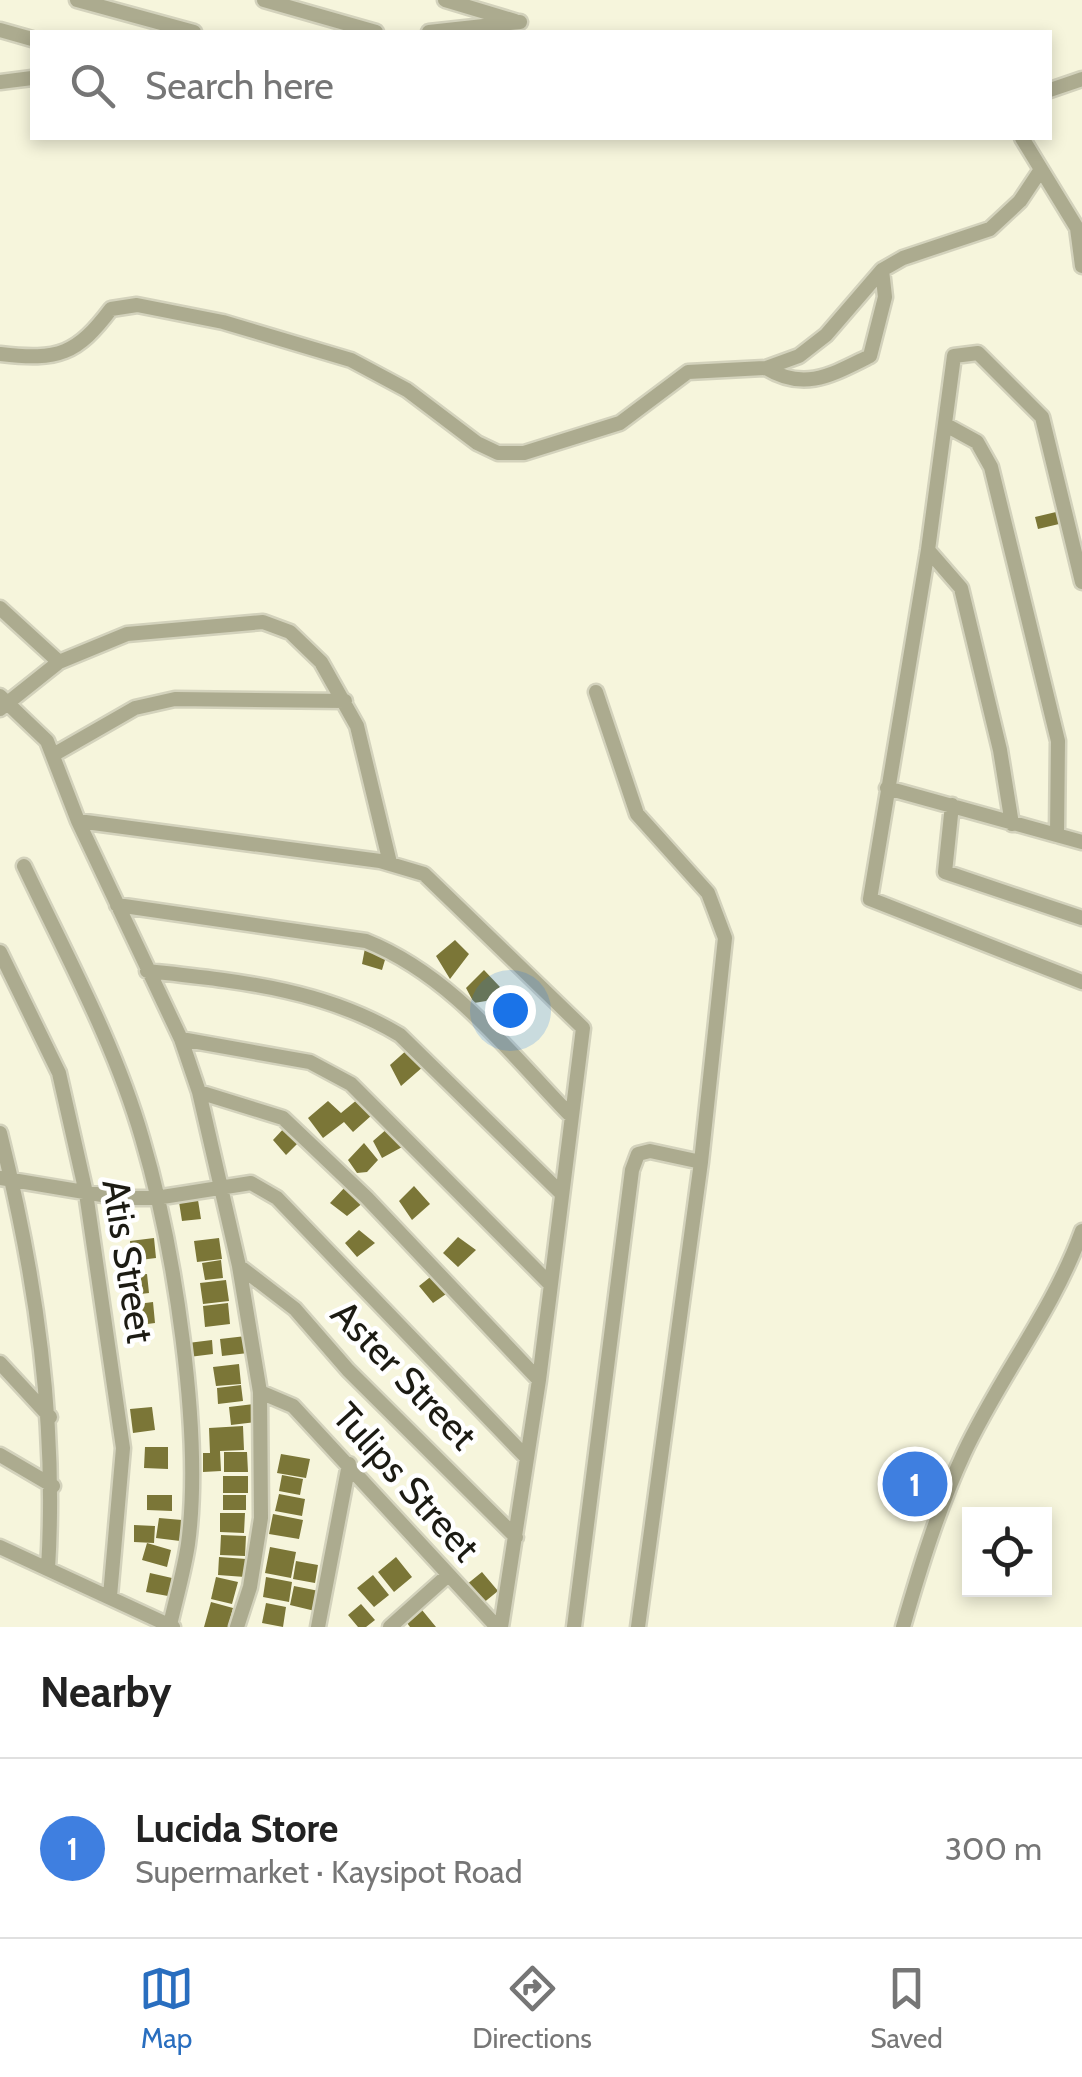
<!DOCTYPE html>
<html lang="en">
<head>
<meta charset="utf-8">
<style>
  body { margin:0; font-family:Cabin,sans-serif; background:#f6f6f6; color:#222 }
  .controls { position:absolute; right:30px; bottom:30px; display:grid; overflow:hidden; border-radius:0px; box-shadow:0 5px 15px #0003 }
  .controls button { width:90px; height:90px; display:grid; place-items:center; padding:0; border:0; border-bottom:2px solid #e0e0e0; background:#fff; color:#222; font:50px sans-serif }
  .you { position:absolute; left:510px; top:1010px; width:35px; height:35px; margin:-25px; border:8px solid #fff; border-radius:50%; background:#1a73e8; box-shadow:0 0 0 15px #1a73e833 }
  .badge { display:grid; place-items:center; width:65px; height:65px; border-radius:50%; background:#296ebf; color:#fff; font-size:32px; font-weight:700 }
  .pin { position:absolute; translate:-50% -50%; border:5px solid #fff; box-shadow:0 2px 10px #0006 }
  .list { margin:0; padding:0; list-style:none }
  h2 { display:flex; justify-content:space-between; align-items:center; height:130px; margin:0; padding:0 40px; font-size:42px }
  h2 small { font-size:32px; font-weight:400; color:#767676 }
  .list li { display:grid; grid-template-columns:65px 1fr auto; gap:30px; align-items:center; box-sizing:border-box; height:180px; padding:0 40px; border-top:2px solid #e0e0e0 }
  .list b { display:block; font-size:38px; white-space:nowrap }
  .list p { margin:0; font-size:32px; white-space:nowrap; color:#767676 }
  .list em { font-size:32px; font-style:normal; color:#767676 }
  .icon { flex:none; width:55px; height:55px; fill:none; stroke:currentColor; stroke-width:2; stroke-linecap:round; stroke-linejoin:round }
  .map { position:relative; flex:none; width:1082px; height:1627px; overflow:hidden }
  .search { position:absolute; background:#fff; box-shadow:0 5px 15px #0003; left:30px; right:30px; top:30px; height:110px; display:flex; align-items:center; gap:25px; box-sizing:border-box; padding:0 35px; border-radius:0px; color:#767676; font-size:38px }
  .sheet { height:310px; background:#fff }
  nav { display:flex; justify-content:space-around; align-items:center; box-sizing:border-box; height:140px; border-top:2px solid #e0e0e0; background:#fff; font-size:28px; color:#767676 }
  nav a { display:grid; justify-items:center; gap:5px }
  nav .on { color:#296ebf }
  .map>svg:first-child { display:block }
</style>
</head>
<body>
<div class="map">
<svg width="1082" height="1627" viewBox="0 0 1082 1627">
  <rect width="100%" height="100%" fill="#f6f5dc"/>
  <path fill="#7b7637" d="M 1056,512 L 1059,524 L 1038,529 L 1035,517 Z
    M 455,940 L 469,954 L 450,979 L 436,956 Z
    M 365,948 L 387,953 L 382,970 L 362,964 Z
    M 484,970 L 500,987 L 486,1001 L 474,1003 L 466,988 Z
    M 515,1004 L 525,1016 L 510,1030 L 500,1016 Z
    M 408,1049 L 424,1066 L 401,1086 L 390,1065 Z
    M 358,1099 L 372,1115 L 353,1132 L 344,1122 L 323,1138 L 308,1118 L 328,1101 L 341,1113 Z
    M 286,1126 L 301,1140 L 286,1155 L 273,1140 Z
    M 388,1128 L 404,1146 L 382,1158 L 373,1141 Z
    M 364,1143 L 378,1160 L 367,1172 L 357,1173 L 348,1160 Z
    M 347,1185 L 364,1202 L 347,1216 L 330,1203 Z
    M 414,1186 L 430,1204 L 412,1220 L 399,1201 Z
    M 198,1200 L 201,1219 L 182,1221 L 179,1202 Z
    M 359,1230 L 375,1243 L 357,1257 L 345,1243 Z
    M 458,1237 L 476,1250 L 458,1267 L 443,1253 Z
    M 154,1238 L 156,1258 L 132,1261 L 130,1241 Z
    M 219,1238 L 222,1259 L 197,1262 L 194,1241 Z
    M 221,1260 L 223,1278 L 205,1280 L 202,1263 Z
    M 147,1274 L 149,1293 L 124,1296 L 122,1277 Z
    M 434,1274 L 449,1292 L 433,1303 L 419,1286 Z
    M 226,1280 L 229,1301 L 203,1304 L 200,1283 Z
    M 153,1302 L 155,1323 L 132,1326 L 130,1305 Z
    M 228,1303 L 230,1324 L 205,1327 L 203,1306 Z
    M 246,1336 L 248,1353 L 222,1356 L 220,1339 Z
    M 212,1340 L 213,1354 L 189,1357 L 188,1343 Z
    M 239,1364 L 241,1384 L 216,1386 L 213,1367 Z
    M 241,1385 L 243,1401 L 218,1404 L 217,1388 Z
    M 254,1404 L 257,1422 L 231,1425 L 229,1407 Z
    M 152,1407 L 155,1430 L 133,1433 L 130,1409 Z
    M 243,1426 L 244,1450 L 220,1451 L 221,1471 L 203,1472 L 203,1453 L 210,1453 L 209,1428 Z
    M 145,1447 L 168,1447 L 168,1469 L 144,1468 Z
    M 224,1452 L 247,1452 L 248,1472 L 224,1472 Z
    M 281,1454 L 310,1459 L 306,1478 L 277,1473 Z
    M 282,1475 L 303,1479 L 300,1495 L 279,1491 Z
    M 223,1476 L 248,1476 L 248,1493 L 223,1493 Z
    M 279,1494 L 305,1499 L 302,1516 L 275,1511 Z
    M 147,1495 L 172,1495 L 172,1511 L 147,1510 Z
    M 223,1495 L 246,1495 L 246,1510 L 223,1510 Z
    M 220,1513 L 245,1513 L 244,1533 L 220,1532 Z
    M 273,1514 L 303,1520 L 299,1539 L 269,1534 Z
    M 159,1518 L 182,1520 L 180,1541 L 156,1538 Z
    M 134,1525 L 155,1526 L 154,1543 L 134,1542 Z
    M 221,1535 L 246,1536 L 245,1556 L 220,1555 Z
    M 147,1543 L 171,1550 L 167,1567 L 142,1560 Z
    M 270,1547 L 296,1552 L 291,1578 L 265,1573 Z
    M 219,1557 L 246,1559 L 245,1577 L 218,1575 Z
    M 396,1557 L 412,1577 L 394,1592 L 378,1572 Z
    M 296,1561 L 318,1565 L 315,1583 L 293,1579 Z
    M 482,1572 L 498,1591 L 482,1604 L 466,1585 Z
    M 150,1573 L 172,1578 L 168,1596 L 146,1592 Z
    M 373,1575 L 389,1595 L 374,1607 L 357,1588 Z
    M 216,1577 L 238,1582 L 232,1604 L 211,1599 Z
    M 266,1577 L 292,1582 L 289,1602 L 263,1597 Z
    M 294,1586 L 319,1591 L 315,1611 L 290,1605 Z
    M 211,1602 L 233,1608 L 228,1627 L 204,1627 Z
    M 266,1603 L 286,1607 L 283,1627 L 262,1623 Z
    M 361,1604 L 375,1620 L 366,1627 L 358,1627 L 348,1615 Z
    M 422,1610 L 436,1627 L 410,1627 L 407,1623 Z"/>
  <g fill="none" stroke-linecap="round" stroke-linejoin="round">
    <g stroke="#d3d2bc" stroke-width="19">
      <path id="minor" d="M 77,0 L 194,32
        M 264,0 L 376,32
        M 445,0 L 515,21
        M 0,30 L 32,39
        M 429,32 L 520,22
        M 0,82 L 32,78
        M 1050,90 L 1082,79
        M 1022,138 L 1077,228 L 1082,266
        M 0,354 C 59,361 77,354 111,309 L 137,305 L 223,322 L 351,360 L 407,390 L 477,443 L 498,453 L 524,453 L 620,423 L 688,372 L 766,368 L 799,356 L 826,335 L 882,270 L 903,258 L 990,229 L 1020,201 L 1040,171
        M 766,368 C 805,392 833,374 870,356 L 885,297 L 882,270
        M 946,425 L 977,442 L 991,467 L 1058,741 L 1057,835
        M 928,550 L 961,588 L 1000,750 L 1012,824
        M 1082,582 L 1042,417 L 978,353 L 954,356 L 928,550 L 870,899 L 1082,982
        M 0,608 L 59,662
        M 596,692 L 637,814 L 708,893 L 725,938 L 701,1162 L 638,1627
        M 0,696 L 47,741 L 78,821 L 181,1039 L 199,1092 L 239,1266 L 260,1392 L 261,1518 L 250,1587 L 237,1627
        M 0,709 L 59,662 L 127,634 L 263,622 L 290,632 L 321,662 L 357,726 L 390,863
        M 53,755 L 135,708 L 175,699 L 345,701
        M 887,788 L 1082,842
        M 952,805 L 945,872 L 1082,918
        M 78,821 L 380,861 L 424,874 L 583,1028 L 539,1380 L 501,1627
        M 24,866 C 66,955 115,1044 142,1138 C 174,1246 203,1432 188,1544 C 184,1571 176,1598 170,1625
        M 117,905 L 366,941 C 451,975 507,1050 569,1114
        M 0,952 L 59,1073 L 86,1193 L 123,1448 L 110,1596
        M 147,971 C 236,981 322,988 400,1035 L 561,1193
        M 181,1039 L 310,1062 L 351,1084 L 550,1284
        M 199,1092 L 283,1118 L 367,1198 L 539,1380
        M 0,1133 C 36,1277 57,1421 48,1569
        M 0,1178 L 120,1198 L 156,1198 L 251,1183 L 277,1198 L 526,1457
        M 239,1266 L 295,1309 L 348,1370 L 516,1537
        M 0,1363 L 50,1417
        M 260,1392 L 293,1406 L 497,1627
        M 0,1455 L 53,1486
        M 0,1547 L 173,1627
        M 318,1627 L 349,1464
        M 390,1627 L 447,1576
        M 574,1627 L 632,1170 L 638,1154 L 650,1151 L 701,1162
        M 903,1627 C 920,1568 938,1509 964,1453 C 1000,1376 1053,1311 1082,1231"/>
    </g>
    <use href="#minor" stroke="#acab8f" stroke-width="14"/>
  </g>
  <g text-anchor="middle" stroke-width="9" stroke-linejoin="round" paint-order="stroke">
    <g font-size="38" fill="#1c1b13" stroke="#fff">
      <text transform="translate(128 1261) rotate(81)" y="13">Atis Street</text>
      <text transform="translate(404 1375) rotate(46)" y="13">Aster Street</text>
      <text transform="translate(406 1482) rotate(48)" y="13">Tulips Street</text>
    </g>
  </g>
</svg>
<div class="controls">
<button><svg class="icon" aria-label="locate" viewBox="0 0 24 24"><circle cx="12" cy="12" r="6"/><path d="M12 2v4M12 18v4M2 12h4M18 12h4"/></svg></button>
</div>
<div class="you"></div>
<div class="pin badge" style="left:915px;top:1484px;background:#3f7fe0">1</div>
<div class="search"><svg class="icon" aria-label="search" viewBox="0 0 24 24"><circle cx="10" cy="10" r="6"/><path d="M15 15l6 6"/></svg>Search here</div>
</div>
<section class="sheet">
<h2>Nearby<small></small></h2>
<ul class="list">
<li><span class="badge" style="background:#3f7fe0">1</span><div><b>Lucida Store</b><p>Supermarket · Kaysipot Road</p></div><em>300 m</em></li>
</ul>
</section>
<nav>
<a class="on"><svg class="icon" aria-label="map" viewBox="0 0 24 24"><path d="M3 6l6-2 6 2 6-2v14l-6 2-6-2-6 2zM9 4v14M15 6v14"/></svg>Map</a>
<a><svg class="icon" aria-label="directions" viewBox="0 0 24 24"><path d="M12 3l9 9-9 9-9-9zM9 14v-3h6M13 9l2 2-2 2"/></svg>Directions</a>
<a><svg class="icon" aria-label="saved" viewBox="0 0 24 24"><path d="M7 4h10v16l-5-4-5 4z"/></svg>Saved</a>
</nav>
</body>
</html>
